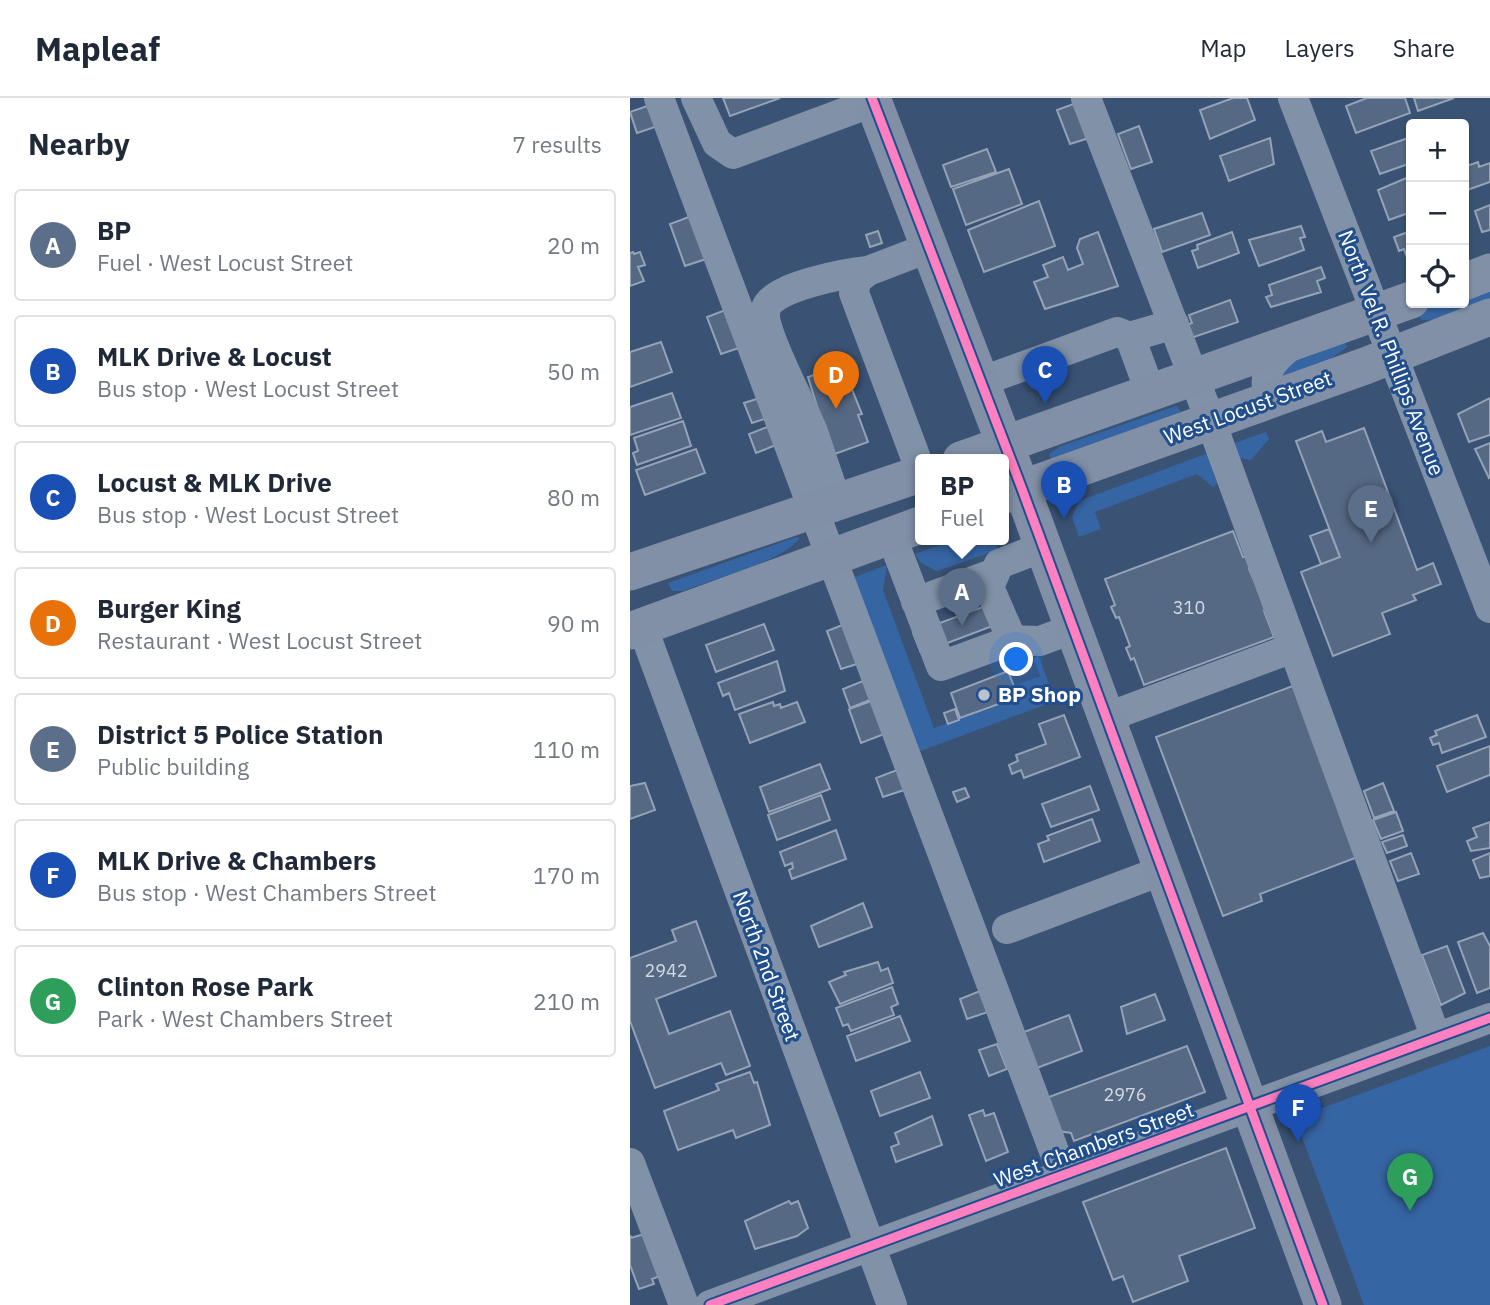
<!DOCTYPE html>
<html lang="en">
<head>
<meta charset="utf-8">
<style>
  body { margin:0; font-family:"IBM Plex Sans",sans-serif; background:#f2f2f3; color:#1f2937 }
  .controls { position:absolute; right:21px; top:21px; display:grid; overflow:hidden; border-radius:7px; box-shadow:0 2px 5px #0004 }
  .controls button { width:63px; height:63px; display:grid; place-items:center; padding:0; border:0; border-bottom:2px solid #e0e1e3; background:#fff; color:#1f2937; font:35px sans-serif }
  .you { position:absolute; left:387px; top:562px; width:24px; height:24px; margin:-18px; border:5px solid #fff; border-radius:50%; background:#1a73e8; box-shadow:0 0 0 10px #1a73e833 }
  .badge { display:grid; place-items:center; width:46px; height:46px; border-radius:50%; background:#1a73e8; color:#fff; font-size:23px; font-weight:700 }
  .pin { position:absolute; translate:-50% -58px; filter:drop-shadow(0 2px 4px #0008) }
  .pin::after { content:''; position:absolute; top:37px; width:24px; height:21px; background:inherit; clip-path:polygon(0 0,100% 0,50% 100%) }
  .popup { position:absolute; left:285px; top:356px; width:94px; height:91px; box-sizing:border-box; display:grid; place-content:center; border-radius:7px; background:#fff; filter:drop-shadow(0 2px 5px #0005); font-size:23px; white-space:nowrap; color:#747a83 }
  .popup b { font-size:26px; color:#1f2937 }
  .popup::after { content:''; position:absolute; left:50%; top:100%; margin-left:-14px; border:14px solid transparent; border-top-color:#fff }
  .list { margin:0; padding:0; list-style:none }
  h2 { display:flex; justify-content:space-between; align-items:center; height:91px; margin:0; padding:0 28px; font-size:30px }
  h2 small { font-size:23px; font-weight:400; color:#747a83 }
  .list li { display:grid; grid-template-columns:46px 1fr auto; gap:21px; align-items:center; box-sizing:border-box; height:112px; margin:0 14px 14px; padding:0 14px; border:2px solid #e0e1e3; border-radius:7px }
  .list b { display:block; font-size:26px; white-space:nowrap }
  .list p { margin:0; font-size:23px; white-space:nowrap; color:#747a83 }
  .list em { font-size:23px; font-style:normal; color:#747a83 }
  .icon { flex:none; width:38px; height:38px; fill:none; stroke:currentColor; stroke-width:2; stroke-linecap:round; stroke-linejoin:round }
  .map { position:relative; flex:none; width:860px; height:1207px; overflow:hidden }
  header { display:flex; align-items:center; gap:42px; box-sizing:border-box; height:98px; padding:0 35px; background:#fff; border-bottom:2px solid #e0e1e3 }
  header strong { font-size:33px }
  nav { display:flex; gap:38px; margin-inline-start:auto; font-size:24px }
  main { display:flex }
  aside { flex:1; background:#fff }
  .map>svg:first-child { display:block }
</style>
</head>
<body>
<header>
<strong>Mapleaf</strong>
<nav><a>Map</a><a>Layers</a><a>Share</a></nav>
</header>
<main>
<aside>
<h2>Nearby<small>7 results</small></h2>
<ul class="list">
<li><span class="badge" style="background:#5c6f8a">A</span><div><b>BP</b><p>Fuel · West Locust Street</p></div><em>20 m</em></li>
<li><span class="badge" style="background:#1a4fb4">B</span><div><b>MLK Drive &amp; Locust</b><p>Bus stop · West Locust Street</p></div><em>50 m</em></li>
<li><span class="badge" style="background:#1a4fb4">C</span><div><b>Locust &amp; MLK Drive</b><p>Bus stop · West Locust Street</p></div><em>80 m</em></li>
<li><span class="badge" style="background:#e8710a">D</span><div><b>Burger King</b><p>Restaurant · West Locust Street</p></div><em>90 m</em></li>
<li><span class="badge" style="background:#5c6f8a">E</span><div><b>District 5 Police Station</b><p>Public building</p></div><em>110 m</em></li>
<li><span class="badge" style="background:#1a4fb4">F</span><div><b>MLK Drive &amp; Chambers</b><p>Bus stop · West Chambers Street</p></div><em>170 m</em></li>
<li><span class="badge" style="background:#2e9e5b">G</span><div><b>Clinton Rose Park</b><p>Park · West Chambers Street</p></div><em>210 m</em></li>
</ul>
</aside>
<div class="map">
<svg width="860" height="1207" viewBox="0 0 860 1207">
  <rect width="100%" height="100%" fill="#3a5274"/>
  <path fill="#3665a3" d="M 860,180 L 860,203 L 813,221 L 791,222 L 787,212 L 797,205 L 834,205 L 834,189 Z
    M 713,241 L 717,249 L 699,262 L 649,279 L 657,263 Z
    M 546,308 L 551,314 L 421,361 L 419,356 L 431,348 Z
    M 636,334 L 639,341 L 621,362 L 603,359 L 599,347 Z
    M 578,355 L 587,386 L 583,389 L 567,376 L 465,414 L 471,431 L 449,439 L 442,419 L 449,403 Z
    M 166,439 L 170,440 C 153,464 82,481 53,493 L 42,493 L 38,485 Z
    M 324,442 L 365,442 L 368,452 L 307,473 L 291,465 L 285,456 Z
    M 257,467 L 253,492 L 304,630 L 387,599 L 383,588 L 410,578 L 404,562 L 408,556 L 425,603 L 285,655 L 219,481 Z
    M 860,948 L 860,1207 L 734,1207 L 665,1020 Z"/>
  <path fill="#566984" stroke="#95a3b7" stroke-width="2" d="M 93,0 L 150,0 L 100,18 Z
    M 603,0 L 617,0 L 625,22 L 580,41 L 570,12 Z
    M 737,0 L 775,0 L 780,15 L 726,35 L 716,8 Z
    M 784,0 L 824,0 L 788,13 Z
    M 446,5 L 459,40 L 440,46 L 427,12 Z
    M 20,7 L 28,28 L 7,35 L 0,14 Z
    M 509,28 L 522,64 L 501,71 L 488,36 Z
    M 781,39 L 781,65 L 750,76 L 741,53 Z
    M 640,40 L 644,66 L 599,83 L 590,58 Z
    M 357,51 L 366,74 L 321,89 L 313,67 Z
    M 848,64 L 849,69 L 860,65 L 860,84 L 834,93 L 834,69 Z
    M 379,71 L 392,106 L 336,127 L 323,91 Z
    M 781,78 L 781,114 L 759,122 L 748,92 Z
    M 409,103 L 425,148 L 354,174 L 338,132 Z
    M 860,107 L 860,132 L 852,134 L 845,113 Z
    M 572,115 L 580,137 L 532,154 L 524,131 Z
    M 64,117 L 79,160 L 55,168 L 40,126 Z
    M 671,128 L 675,139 L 670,140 L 674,152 L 629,168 L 619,142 Z
    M 248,133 L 252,145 L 240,149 L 236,137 Z
    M 781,133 L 781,161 L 778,162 L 774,151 L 769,153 L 764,139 Z
    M 468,134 L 488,188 L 415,211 L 404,184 L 418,179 L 413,167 L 433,159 L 438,172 L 453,166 L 447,150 L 450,141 Z
    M 602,134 L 609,155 L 568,170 L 562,153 L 568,151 L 567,147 Z
    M 3,154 L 4,156 L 10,154 L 15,167 L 8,169 L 14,183 L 0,188 L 0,155 Z
    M 691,169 L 695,180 L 687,183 L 691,194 L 641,209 L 636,199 L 642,197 L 639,187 Z
    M 600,202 L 608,224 L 558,241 L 554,228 L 562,225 L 559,217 Z
    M 98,211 L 112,249 L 91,256 L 77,219 Z
    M 31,244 L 42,274 L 0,289 L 0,254 Z
    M 212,267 L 232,316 L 228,317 L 238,344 L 202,357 L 178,279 Z
    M 42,295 L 51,320 L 0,337 L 0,309 Z
    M 133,299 L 140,319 L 122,325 L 114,305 Z
    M 860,300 L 860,337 L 839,344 L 828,316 Z
    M 53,323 L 61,348 L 7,367 L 3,355 L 8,353 L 4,340 Z
    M 140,328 L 146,347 L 126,355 L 119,336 Z
    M 734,330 L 787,472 L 803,465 L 811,486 L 783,497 L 786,502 L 752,515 L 760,536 L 703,558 L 671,474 L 710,459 L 666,343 L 692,333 L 696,344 Z
    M 860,345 L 860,379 L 859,380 L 845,351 Z
    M 66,351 L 75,375 L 15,397 L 6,372 Z
    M 699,431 L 710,459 L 691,466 L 680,438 Z
    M 603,433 L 613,459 L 618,458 L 622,470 L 619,471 L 637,511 L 634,513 L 644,539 L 514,587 L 504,560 L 501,562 L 496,550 L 500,548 L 489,519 L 486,520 L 481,509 L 485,507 L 475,481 Z
    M 374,501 L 381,521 L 291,555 L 283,535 Z
    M 134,526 L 144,552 L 86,574 L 76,547 Z
    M 215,526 L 230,565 L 211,571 L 197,533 Z
    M 147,563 L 155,593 L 105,612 L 99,595 L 93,598 L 88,585 Z
    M 378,573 L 388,599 L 330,620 L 321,595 Z
    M 233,583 L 240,602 L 220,610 L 213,591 Z
    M 668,586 L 733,757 L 630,796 L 632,803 L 593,818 L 526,639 Z
    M 244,602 L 257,635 L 231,645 L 219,611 Z
    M 143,604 L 144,608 L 150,606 L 151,610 L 167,604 L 175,624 L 120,645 L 109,616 Z
    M 325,611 L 329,622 L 318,626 L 314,615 Z
    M 434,617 L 450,659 L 394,680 L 391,672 L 382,676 L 379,667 L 388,663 L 386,657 L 416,646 L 409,626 Z
    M 847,617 L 856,639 L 812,655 L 809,645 L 803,647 L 800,640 L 807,637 L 805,633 Z
    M 860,648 L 860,677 L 817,694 L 807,668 Z
    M 190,666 L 200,691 L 139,714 L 130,689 Z
    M 267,672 L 274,692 L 253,699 L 246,680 Z
    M 15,685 L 25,712 L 0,721 L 0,688 Z
    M 753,685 L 764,713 L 744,720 L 734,693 Z
    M 460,688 L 469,712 L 421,729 L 412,706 Z
    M 335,690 L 339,699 L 327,704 L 323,694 Z
    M 191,697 L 200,722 L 147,742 L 138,717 Z
    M 766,714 L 773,733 L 751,741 L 743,722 Z
    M 462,721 L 470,743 L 414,764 L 408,746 L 419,742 L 417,738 Z
    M 860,724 L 860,750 L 841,753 L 837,743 L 847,739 L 843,730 Z
    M 206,732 L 216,761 L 162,781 L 159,772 L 163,770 L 162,765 L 155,768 L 150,754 Z
    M 773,737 L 777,748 L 757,755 L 752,744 Z
    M 781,755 L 789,776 L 768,783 L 760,763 Z
    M 860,755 L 860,778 L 850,780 L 843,762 Z
    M 233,805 L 242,829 L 189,849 L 181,828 Z
    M 66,823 L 86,878 L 26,901 L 39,936 L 100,913 L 120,968 L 96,977 L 91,965 L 25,990 L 0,923 L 0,860 L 46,843 L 42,832 Z
    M 853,835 L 860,848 L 860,890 L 847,895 L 828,844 Z
    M 817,848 L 835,895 L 811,907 L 792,857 Z
    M 248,864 L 251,873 L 258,870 L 263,885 L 210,906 L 199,884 L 216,877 L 214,874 Z
    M 262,889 L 268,906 L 261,909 L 264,917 L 221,933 L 218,926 L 213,928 L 206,910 Z
    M 350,893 L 358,914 L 337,921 L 330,901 Z
    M 525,896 L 535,922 L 497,936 L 491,909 Z
    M 439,917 L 452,953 L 407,970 L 394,934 Z
    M 270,918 L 280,943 L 226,963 L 217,938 Z
    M 367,946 L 377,971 L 359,978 L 349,952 Z
    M 557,948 L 575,994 L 444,1043 L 441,1035 L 428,1033 L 416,1000 Z
    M 120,974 L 124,985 L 127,984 L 140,1027 L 106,1040 L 103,1032 L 48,1052 L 34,1013 L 89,992 L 86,986 Z
    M 290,974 L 300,1000 L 250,1018 L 241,993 Z
    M 353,1012 L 355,1018 L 364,1015 L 378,1054 L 356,1063 L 339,1017 Z
    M 302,1018 L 312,1047 L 266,1064 L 261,1049 L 269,1046 L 265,1035 Z
    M 596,1050 L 625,1130 L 549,1158 L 558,1183 L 503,1204 L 493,1178 L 483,1182 L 453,1104 Z
    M 159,1103 L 161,1106 L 168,1103 L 178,1130 L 167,1138 L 125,1151 L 115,1123 Z
    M 14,1136 L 30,1178 L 22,1181 L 24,1186 L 9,1191 L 0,1167 L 0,1137 L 1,1140 Z"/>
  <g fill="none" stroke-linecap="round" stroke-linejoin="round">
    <path stroke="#8192a8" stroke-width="30" d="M 29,0 L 433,1077
      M 66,0 L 87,45 L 103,56 L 243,4
      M 456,0 L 581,324 L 806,940
      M 663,0 L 860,510
      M 500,239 L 521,296
      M 350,284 L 487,234 L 500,239 L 544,226
      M 640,303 C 630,272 642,263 665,244
      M 290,371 L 224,195 L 226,182 L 238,173 L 298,150
      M 207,405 C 199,381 191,357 183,334 C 174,310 129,230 136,210 C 143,188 218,175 238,173
      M 261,437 L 311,568 L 382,542
      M 413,449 L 369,466 L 359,489 L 382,542 L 410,543 L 442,531
      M 286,504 L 362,476
      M 12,528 L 262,1207
      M 475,620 L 663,550
      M 377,831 L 531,773
      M 0,1065 L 54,1207
      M 80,1207 L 860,920"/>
    <path stroke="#8190a7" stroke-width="37" d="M 242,0 L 392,391 L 693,1207
      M 834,184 L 860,174
      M 331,362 L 781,202
      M 374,397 L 735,268 L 860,219
      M 0,474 L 290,376
      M 0,533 L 290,427"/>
    <g stroke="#214e8d" stroke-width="13">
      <path id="cycleway" d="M 242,0 L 392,391 L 693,1207
        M 80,1207 L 860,920"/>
    </g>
    <use href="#cycleway" stroke="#ff80c0" stroke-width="9"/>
  </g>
  <circle fill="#bac2ce" stroke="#214e8d" stroke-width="2.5" cx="354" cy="597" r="7"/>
  <g text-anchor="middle" stroke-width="6" stroke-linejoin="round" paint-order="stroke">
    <g font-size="18" fill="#d5dae0">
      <text x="559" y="516">310</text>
      <text x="36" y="879">2942</text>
      <text x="495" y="1003">2976</text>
    </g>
    <g font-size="21" fill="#fff" stroke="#214e8d">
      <text transform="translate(761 255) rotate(69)" y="7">North Vel R. Phillips Avenue</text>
      <text transform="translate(618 310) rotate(-20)" y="7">West Locust Street</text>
      <text transform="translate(136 868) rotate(70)" y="7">North 2nd Street</text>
      <text transform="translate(464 1047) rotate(-20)" y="7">West Chambers Street</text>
    </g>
    <g font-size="21" font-weight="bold" fill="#fff" stroke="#214e8d" text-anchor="start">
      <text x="368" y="604">BP Shop</text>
    </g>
  </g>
</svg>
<div class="controls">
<button>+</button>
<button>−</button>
<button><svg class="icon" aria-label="locate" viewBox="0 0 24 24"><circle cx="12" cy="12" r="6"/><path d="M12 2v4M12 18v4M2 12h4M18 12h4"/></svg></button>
</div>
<div class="you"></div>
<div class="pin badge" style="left:332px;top:528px;background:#5c6f8a">A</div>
<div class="popup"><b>BP</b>Fuel</div>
<div class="pin badge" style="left:434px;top:421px;background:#1a4fb4">B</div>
<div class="pin badge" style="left:415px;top:306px;background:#1a4fb4">C</div>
<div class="pin badge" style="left:206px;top:311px;background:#e8710a">D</div>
<div class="pin badge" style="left:741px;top:445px;background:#5c6f8a">E</div>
<div class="pin badge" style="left:668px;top:1044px;background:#1a4fb4">F</div>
<div class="pin badge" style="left:780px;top:1113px;background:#2e9e5b">G</div>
</div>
</main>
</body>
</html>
